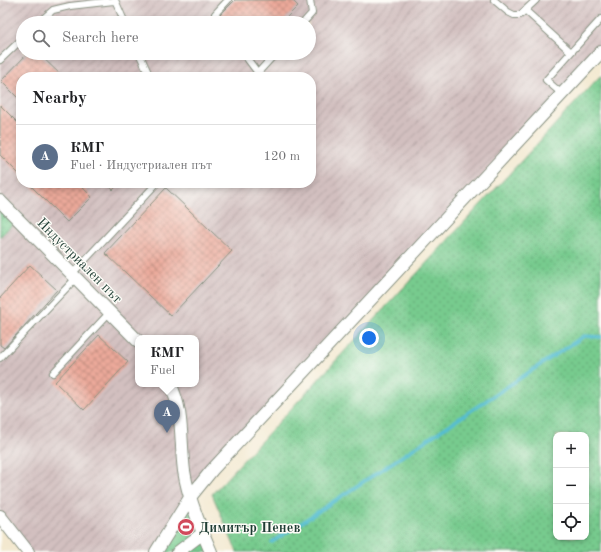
<!DOCTYPE html>
<html lang="en">
<head>
<meta charset="utf-8">
<style>
  body { margin:0; font-family:"Old Standard TT",serif; background:#f2f2f2; color:#202124 }
  .controls { position:absolute; right:12px; bottom:12px; display:grid; overflow:hidden; border-radius:8px; box-shadow:0 2px 6px #0003 }
  .controls button { width:36px; height:36px; display:grid; place-items:center; padding:0; border:0; border-bottom:1px solid #e0e0e0; background:#fff; color:#202124; font:20px sans-serif }
  .you { position:absolute; left:369px; top:338px; width:14px; height:14px; margin:-10px; border:3px solid #fff; border-radius:50%; background:#1a73e8; box-shadow:0 0 0 6px #1a73e833 }
  .badge { display:grid; place-items:center; width:26px; height:26px; border-radius:50%; background:#0f766e; color:#fff; font-size:13px; font-weight:700 }
  .pin { position:absolute; translate:-50% -33px; filter:drop-shadow(0 1px 2px #0008) }
  .pin::after { content:''; position:absolute; top:21px; width:14px; height:12px; background:inherit; clip-path:polygon(0 0,100% 0,50% 100%) }
  .popup { position:absolute; left:135px; top:335px; width:64px; height:52px; box-sizing:border-box; display:grid; place-content:center; border-radius:8px; background:#fff; filter:drop-shadow(0 1px 3px #0005); font-size:13px; white-space:nowrap; color:#757577 }
  .popup b { font-size:15px; color:#202124 }
  .popup::after { content:''; position:absolute; left:50%; top:100%; margin-left:-8px; border:8px solid transparent; border-top-color:#fff }
  .list { margin:0; padding:0; list-style:none }
  h2 { display:flex; justify-content:space-between; align-items:center; height:52px; margin:0; padding:0 16px; font-size:17px }
  h2 small { font-size:13px; font-weight:400; color:#757577 }
  .list li { display:grid; grid-template-columns:26px 1fr auto; gap:12px; align-items:center; box-sizing:border-box; height:64px; padding:0 16px; border-top:1px solid #e0e0e0 }
  .list b { display:block; font-size:15px; white-space:nowrap }
  .list p { margin:0; font-size:13px; white-space:nowrap; color:#757577 }
  .list em { font-size:13px; font-style:normal; color:#757577 }
  .icon { flex:none; width:22px; height:22px; fill:none; stroke:currentColor; stroke-width:2; stroke-linecap:round; stroke-linejoin:round }
  .map { position:relative; flex:none; width:601px; height:552px; overflow:hidden }
  .search { position:absolute; background:#fff; box-shadow:0 2px 6px #0003; left:16px; top:16px; width:300px; height:44px; display:flex; align-items:center; gap:10px; box-sizing:border-box; padding:0 14px; border-radius:22px; color:#757577; font-size:15px }
  .panel { position:absolute; background:#fff; box-shadow:0 2px 6px #0003; left:16px; top:72px; width:300px; height:116px; border-radius:16px }
  .map>svg:first-child { display:block }
</style>
</head>
<body>
<div class="map">
<svg width="601" height="552" viewBox="0 0 601 552">
  <defs>
    <pattern id="industrial-furrows" width="10" height="10" patternUnits="userSpaceOnUse"><rect width="10" height="10" fill="#d2bfbf"/><path d="M-1 1l2-2M0 10L10 0M9 11l2-2" fill="none" stroke="#aa9c9c"/></pattern>
    <pattern id="green-dots" width="8" height="8" patternUnits="userSpaceOnUse"><rect width="8" height="8" fill="#77cb8e"/><path d="M2 2h.1M6 6h.1" fill="none" stroke="#61a675" stroke-width="1.8" stroke-linecap="round"/></pattern>
    <pattern id="building-cross-hatch" width="8" height="8" patternUnits="userSpaceOnUse"><rect width="8" height="8" fill="#eba99a"/><path d="M0 0l8 8M0 8l8-8" fill="none" stroke="#be8b7e"/></pattern>
  </defs>
  <rect width="100%" height="100%" fill="#fdfcf7"/>
  <filter id="ink" filterUnits="userSpaceOnUse"><feTurbulence type="fractalNoise" baseFrequency=".025" numOctaves="2"/><feDisplacementMap in="SourceGraphic" scale="8" xChannelSelector="R" yChannelSelector="G"/><feConvolveMatrix kernelMatrix="1 2 1 2 8 2 1 2 1" color-interpolation-filters="sRGB"/></filter>
  <filter id="wash" filterUnits="userSpaceOnUse"><feTurbulence type="fractalNoise" baseFrequency=".012" numOctaves="4" result="noise"/><feDisplacementMap in="SourceGraphic" scale="16" xChannelSelector="R" yChannelSelector="G"/><feGaussianBlur stdDeviation="0.9" result="paint"/><feColorMatrix in="noise" values="0 0 0 0 0 0 0 0 0 0 0 0 0 0 0 0 0 1.4 0 .05"/><feComposite in="paint" operator="in"/></filter>
  <g filter="url(#wash)">
    <rect width="100%" height="100%" fill="#f3e8cf"/>
    <path fill="url(#industrial-furrows)" fill-rule="evenodd" d="M 0,0 L 601,0 L 601,52 L 212,470 L 156,552 L 28,552 L 0,516 L 0,237 L 17,219 L 0,201 ZM 23,23 L 309,23 L 309,53 L 23,53 ZM 21,77 L 311,77 L 311,183 L 21,183 ZM 138,338 L 196,338 L 196,384 L 138,384 Z"/>
    <path fill="url(#green-dots)" stroke="#4b8461" fill-rule="evenodd" d="M 601,75 L 601,552 L 237,552 L 212,494 ZM 556,435 L 586,435 L 586,537 L 556,537 Z
      M 0,208 L 14,223 L 0,237 Z"/>
    <path fill="#77cb8e" stroke="#4b8461" d="M 191,496 L 211,552 L 156,552 Z"/>
    <g fill="none" stroke-linecap="round" stroke-linejoin="round">
      <path stroke="#55bdd2" stroke-width="3.5" d="M 272,542 L 584,336 L 601,337"/>
    </g>
    <g id="blocks">
      <path fill="url(#building-cross-hatch)" d="M 235,0 L 292,0 L 298,6 L 281,23 L 229,23 L 220,15 Z
        M 28,53 L 38,53 L 63,77 L 21,77 L 21,101 L 1,81 Z
        M 0,105 L 21,126 L 21,176 L 0,155 Z
        M 28,183 L 78,183 L 92,197 L 67,222 Z
        M 106,183 L 120,183 L 113,190 Z
        M 166,188 L 232,251 L 171,316 L 105,253 Z
        M 30,265 L 57,290 L 4,348 L 0,345 L 0,298 Z
        M 99,335 L 128,362 L 84,410 L 55,382 Z"/>
    </g>
  </g>
  <g filter="url(#ink)">
    <use href="#blocks" fill-opacity="0" stroke="#899282" stroke-width="1"/>
    <g fill="none" stroke-linecap="round" stroke-linejoin="round">
      <g stroke="#899282" stroke-width="8">
        <path id="lane" d="M 115,0 L 125,23
          M 494,0 L 508,12 L 514,15 L 520,15 L 536,0
          M 526,11 L 571,52
          M 38,23 L 53,10 L 70,6 L 114,1
          M 221,23 L 215,14 L 228,0
          M 303,23 L 312,13 L 310,0
          M 139,53 L 150,77
          M 243,53 L 258,73
          M 0,60 L 23,38
          M 254,77 L 276,53
          M 562,94 L 546,80 L 601,19
          M 72,274 L 157,183
          M 0,358 L 76,278
          M 53,373 L 110,312"/>
      </g>
      <g stroke="#899282" stroke-width="14">
        <path id="street" d="M 0,201 L 138,341
          M 170,384 C 184,411 180,441 184,471 C 188,498 200,527 211,552
          M 0,516 L 28,552
          M 156,552 L 191,496 L 212,470 L 601,52
          M 178,552 L 203,533"/>
      </g>
      <use href="#lane" stroke="#fff" stroke-width="6"/>
      <use href="#street" stroke="#fff" stroke-width="12"/>
    </g>
  </g>
  <defs>
    <g id="stadium-disc" transform="scale(0.9)"><circle r="9.5" fill="#d1495b" stroke="#fdfcf7"/><path d="M0-5a6.5 5 0 1 0 0 10a6.5 5 0 1 0 0-10ZM-3.5-1.8h7v3.6h-7Z" fill="#fff"/></g>
  </defs>
  <g fill-rule="evenodd">
    <use href="#stadium-disc" x="186" y="527"/>
  </g>
  <g text-anchor="middle" stroke-width="3" stroke-linejoin="round" paint-order="stroke">
    <g font-size="14" fill="#1f3d34" stroke="#fdfcf7">
      <text transform="translate(80 260) rotate(45)" y="5">Индустриален път</text>
    </g>
    <g font-size="14" font-weight="bold" fill="#1f3d34" stroke="#fdfcf7" text-anchor="start">
      <text x="199" y="532">Димитър Пенев</text>
    </g>
  </g>
</svg>
<div class="controls">
<button>+</button>
<button>−</button>
<button><svg class="icon" aria-label="locate" viewBox="0 0 24 24"><circle cx="12" cy="12" r="6"/><path d="M12 2v4M12 18v4M2 12h4M18 12h4"/></svg></button>
</div>
<div class="you"></div>
<div class="pin badge" style="left:167px;top:433px;background:#5c6f8a">A</div>
<div class="popup"><b>КМГ</b>Fuel</div>
<div class="search"><svg class="icon" aria-label="search" viewBox="0 0 24 24"><circle cx="10" cy="10" r="6"/><path d="M15 15l6 6"/></svg>Search here</div>
<section class="panel">
<h2>Nearby<small></small></h2>
<ul class="list">
<li><span class="badge" style="background:#5c6f8a">A</span><div><b>КМГ</b><p>Fuel · Индустриален път</p></div><em>120 m</em></li>
</ul>
</section>
</div>
</body>
</html>
